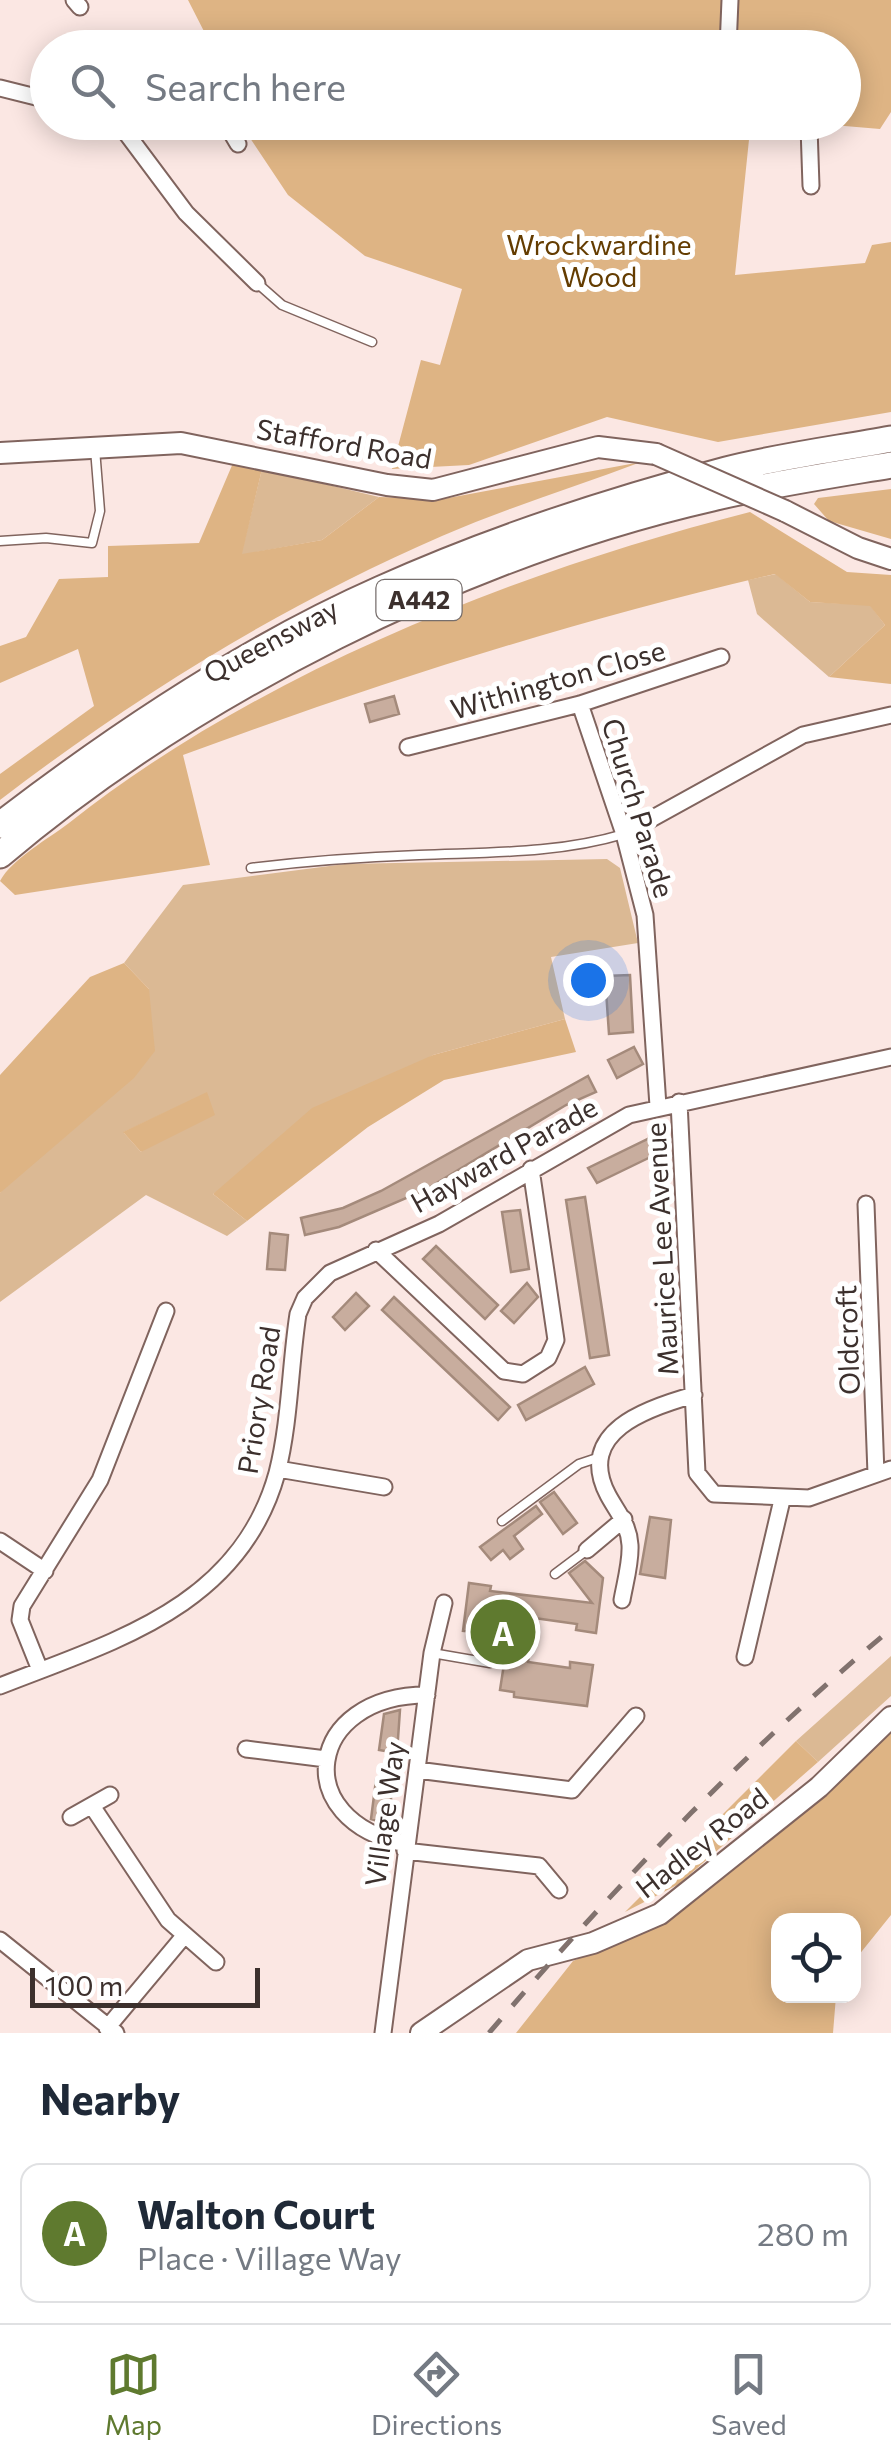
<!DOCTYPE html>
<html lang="en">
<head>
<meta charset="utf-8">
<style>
  body { margin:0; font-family:Commissioner,sans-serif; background:#f2f2f3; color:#1f2937 }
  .controls { position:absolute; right:30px; bottom:30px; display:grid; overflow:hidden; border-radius:20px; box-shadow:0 5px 25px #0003 }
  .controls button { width:90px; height:90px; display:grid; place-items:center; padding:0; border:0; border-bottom:2px solid #e0e1e3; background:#fff; color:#1f2937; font:50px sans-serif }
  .scale { position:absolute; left:30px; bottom:25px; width:230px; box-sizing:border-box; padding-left:10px; border:5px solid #3c302d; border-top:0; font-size:28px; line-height:35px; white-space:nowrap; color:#3c302d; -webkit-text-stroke:8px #fff; paint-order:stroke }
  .you { position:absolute; left:588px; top:980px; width:35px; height:35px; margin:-25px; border:8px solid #fff; border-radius:50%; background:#1a73e8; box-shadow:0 0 0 15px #1a73e833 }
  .badge { display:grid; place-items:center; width:65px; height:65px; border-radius:50%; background:#5f7a2f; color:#fff; font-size:32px; font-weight:700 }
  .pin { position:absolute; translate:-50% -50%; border:5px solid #fff; box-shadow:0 2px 10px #0006 }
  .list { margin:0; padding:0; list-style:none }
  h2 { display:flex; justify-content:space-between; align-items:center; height:130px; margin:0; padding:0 40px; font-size:42px }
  h2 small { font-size:32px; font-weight:400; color:#747a83 }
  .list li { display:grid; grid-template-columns:65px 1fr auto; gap:30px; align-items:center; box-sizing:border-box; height:140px; margin:0 20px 20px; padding:0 20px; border:2px solid #e0e1e3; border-radius:20px }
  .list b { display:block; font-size:38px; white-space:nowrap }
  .list p { margin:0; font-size:32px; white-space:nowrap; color:#747a83 }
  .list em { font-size:32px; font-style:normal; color:#747a83 }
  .icon { flex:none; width:55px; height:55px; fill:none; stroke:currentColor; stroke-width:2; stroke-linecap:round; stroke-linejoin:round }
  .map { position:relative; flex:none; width:891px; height:2033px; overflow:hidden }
  .search { position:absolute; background:#fff; box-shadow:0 5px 25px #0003; left:30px; right:30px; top:30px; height:110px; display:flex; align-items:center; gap:25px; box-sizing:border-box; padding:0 35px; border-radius:55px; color:#747a83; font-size:38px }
  .sheet { height:290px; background:#fff }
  nav { display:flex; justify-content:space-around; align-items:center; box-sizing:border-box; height:140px; border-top:2px solid #e0e1e3; background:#fff; font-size:28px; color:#747a83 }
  nav a { display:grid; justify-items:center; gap:5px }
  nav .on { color:#5f7a2f }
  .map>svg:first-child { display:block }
</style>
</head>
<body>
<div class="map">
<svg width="891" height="2033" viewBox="0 0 891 2033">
  <rect width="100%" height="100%" fill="#fbe7e3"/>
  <path fill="#dbb994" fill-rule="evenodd" d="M 262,469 L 379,497 L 322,540 L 241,555 Z
    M 776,574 L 810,602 L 870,605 L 885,625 L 829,677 L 757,614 L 748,580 Z
    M 607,859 L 620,868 L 638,943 L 551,957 L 565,1019 L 433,1055 L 213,1194 L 247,1221 L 227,1236 L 146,1195 L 0,1302 L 0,1193 L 149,989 L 124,963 L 183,885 L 345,864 ZM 207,1093 L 141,1152 L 124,1133 L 124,1132 Z
    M 891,1656 L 891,1696 L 818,1762 L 796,1741 Z"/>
  <path fill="#deb484" d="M 188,0 L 891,0 L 891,112 L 880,129 L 833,125 L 750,130 L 735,275 L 865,263 L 872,245 L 891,242 L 891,412 L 718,442 L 607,417 L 469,465 L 392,469 L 421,360 L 440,365 L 462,289 L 365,256 L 288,195 L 240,123 L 844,122 L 844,48 L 212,47 Z
    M 641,462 C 575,487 506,508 442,536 C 283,605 137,695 0,800 L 0,774 L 94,706 L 78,649 L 0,683 L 0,646 L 26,637 L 59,579 L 108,577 L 108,546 L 199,543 L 233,463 L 262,469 L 242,554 L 322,540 L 379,497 L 443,499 Z
    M 891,489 L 891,539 L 829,521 L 814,504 L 818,498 Z
    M 750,512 L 847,572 L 891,575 L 891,684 L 829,677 L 885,625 L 870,606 L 810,602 L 775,574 C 573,621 377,683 183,755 L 210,865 L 15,895 L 0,881 C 12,859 48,839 69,823 C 256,674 520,570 750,512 Z
    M 124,963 L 149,989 L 155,1051 L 134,1078 L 0,1193 L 0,1075 L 90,977 Z
    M 565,1019 L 576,1052 L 444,1080 L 368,1127 L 247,1221 L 213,1194 L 312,1108 L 433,1055 Z
    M 207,1092 L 215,1115 L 141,1152 L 123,1132 Z
    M 891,1729 L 891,1915 L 854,1961 L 854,1920 L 778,1920 L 778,1996 L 836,1996 L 833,2033 L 516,2033 L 573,1961 L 648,1929 Z
    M 796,1741 L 818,1762 L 679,1884 L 625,1912 Z"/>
  <path fill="#c8ad9e" stroke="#a48a7b" stroke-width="2.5" d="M 394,696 L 399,714 L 370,722 L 365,704 Z
    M 630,975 L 633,1032 L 609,1034 L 605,976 Z
    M 634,1047 L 643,1064 L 617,1078 L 608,1060 Z
    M 588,1076 L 596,1092 L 566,1105 L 425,1190 L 339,1227 L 305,1235 L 301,1218 L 343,1208 L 381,1191 Z
    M 658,1134 L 665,1150 L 597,1183 L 588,1168 Z
    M 585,1197 L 609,1355 L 590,1358 L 566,1200 Z
    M 520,1210 L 529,1269 L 511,1272 L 502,1212 Z
    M 270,1233 L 288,1235 L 285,1270 L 267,1269 Z
    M 436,1246 L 498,1305 L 485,1319 L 423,1259 Z
    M 527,1283 L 538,1297 L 514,1323 L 501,1311 Z
    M 356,1293 L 369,1306 L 345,1330 L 333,1317 Z
    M 394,1297 L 510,1407 L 498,1420 L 382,1310 Z
    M 585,1367 L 594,1384 L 526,1420 L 518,1405 Z
    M 554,1492 L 577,1523 L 563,1534 L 540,1502 Z
    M 536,1506 L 542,1514 L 514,1536 L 523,1549 L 510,1559 L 503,1550 L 491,1560 L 480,1547 Z
    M 650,1517 L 671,1520 L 665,1578 L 640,1574 Z
    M 585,1561 L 603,1578 L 596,1633 L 576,1630 L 577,1624 L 534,1618 L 528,1662 L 570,1668 L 570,1662 L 593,1665 L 587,1706 L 514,1697 L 514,1692 L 500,1690 L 504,1664 L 492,1656 L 495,1634 L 463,1631 L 469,1583 L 491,1586 L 490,1591 L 592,1603 L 569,1573 Z
    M 400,1710 L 397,1753 L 379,1750 L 384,1714 Z
    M 376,1780 L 393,1782 L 388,1824 L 371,1819 Z"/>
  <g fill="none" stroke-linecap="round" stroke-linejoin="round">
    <g stroke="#80645e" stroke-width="11">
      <path id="service" d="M 257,283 L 282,305 L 372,342
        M 0,541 L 46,538 L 92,543 L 100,511 L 95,449
        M 251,868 C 307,861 362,857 419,855 C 488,852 557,854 624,834
        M 502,1521 L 579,1464 L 600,1457
        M 555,1574 L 587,1550
        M 432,1653 L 490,1663"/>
    </g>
    <g stroke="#80645e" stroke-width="19">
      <path id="minor" d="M 74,0 L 80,7
        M 728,48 L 730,0
        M 0,88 L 48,100
        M 118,122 L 186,213 L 257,283
        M 225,122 L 238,144
        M 799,122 L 809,127 L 811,186
        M 580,704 L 624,834 L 645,915 L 658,1106
        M 408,747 L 580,704 L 721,657
        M 624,834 L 803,735 L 891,715
        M 679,1102 L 697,1473 L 714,1494 L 809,1498 L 891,1469
        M 866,1204 L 876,1474
        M 376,1250 L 504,1371 L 523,1374 L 548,1358 L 556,1340 L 531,1169
        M 278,1469 L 384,1487
        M 0,1541 L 45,1571
        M 587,1550 L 624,1519
        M 622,1600 C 625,1583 631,1562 630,1545 C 629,1524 617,1512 608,1495 C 575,1432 647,1408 694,1395
        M 745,1657 L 782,1500
        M 40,1670 L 20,1620 L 22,1606 L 100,1480 L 166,1311
        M 0,1686 C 114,1641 240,1607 277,1473 C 290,1422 290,1366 298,1314 L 305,1298 L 330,1273 L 439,1224 L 629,1115 L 891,1057
        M 246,1749 L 326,1759
        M 417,1770 L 572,1790 L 636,1716
        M 92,1806 L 168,1920 L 216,1962
        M 71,1817 L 110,1795
        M 406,1844 C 288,1821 306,1695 427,1695
        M 405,1851 L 539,1866 L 559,1890
        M 0,1940 L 116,2033
        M 107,2028 L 184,1936
        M 383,2033 L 432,1653 L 444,1603"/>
    </g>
    <g stroke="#80645e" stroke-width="24">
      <path id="tertiary" d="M 0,453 L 181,443 L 387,485 L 433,490 L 598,447 L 656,454
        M 785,511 L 858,548 L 891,559
        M 421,2033 L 528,1960 L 593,1943 L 660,1914 L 819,1787 L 891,1717"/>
    </g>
    <g stroke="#80645e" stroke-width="29">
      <path id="trunk" d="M 0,825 C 117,735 245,649 381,589 C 492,539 609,501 726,470 C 780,456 837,449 891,439
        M 0,855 C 192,692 466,554 712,498 C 771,484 831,475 891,465"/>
    </g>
    <use href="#service" stroke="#fff" stroke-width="8"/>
    <use href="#minor" stroke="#fff" stroke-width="15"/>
    <use href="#tertiary" stroke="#fff" stroke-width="20"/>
    <use href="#trunk" stroke="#fff" stroke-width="25"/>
    <path stroke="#81726e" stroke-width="5" stroke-dasharray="18 18" stroke-linecap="butt" d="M 489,2033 C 611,1890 746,1750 891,1629"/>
    <g stroke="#80645e" stroke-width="24" stroke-linecap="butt">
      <path id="tertiary-bridge" d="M 656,454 L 785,511"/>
    </g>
    <use href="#tertiary-bridge" stroke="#fff" stroke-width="20"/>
  </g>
  <g text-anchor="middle" stroke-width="10" stroke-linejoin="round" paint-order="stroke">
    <rect fill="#fff" stroke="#766e6c" stroke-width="2.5" x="376.5" y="580" width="85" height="40" rx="8"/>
    <g font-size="25" font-weight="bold" fill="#3c302d">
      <text x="419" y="609">A442</text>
    </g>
    <g font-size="28" fill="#643c00" stroke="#fff">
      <text x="599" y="255">Wrockwardine<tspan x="599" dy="32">Wood</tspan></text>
    </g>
    <g font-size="28" fill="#3c302d" stroke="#fff">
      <text transform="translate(344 444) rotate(10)" y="10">Stafford Road</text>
      <text transform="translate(271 641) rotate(-28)" y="10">Queensway</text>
      <text transform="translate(558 680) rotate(-16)" y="10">Withington Close</text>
      <text transform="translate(638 808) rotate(73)" y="10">Church Parade</text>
      <text transform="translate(504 1155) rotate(-29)" y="10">Hayward Parade</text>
      <text transform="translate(662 1249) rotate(-93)" y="10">Maurice Lee Avenue</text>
      <text transform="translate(848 1340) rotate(-92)" y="10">Oldcroft</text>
      <text transform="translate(259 1400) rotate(-81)" y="10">Priory Road</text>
      <text transform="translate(385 1814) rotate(-82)" y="10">Village Way</text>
      <text transform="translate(702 1843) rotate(-38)" y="10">Hadley Road</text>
    </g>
  </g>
</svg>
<div class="controls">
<button><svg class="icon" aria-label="locate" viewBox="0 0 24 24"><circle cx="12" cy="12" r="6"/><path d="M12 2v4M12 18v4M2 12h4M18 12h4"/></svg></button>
</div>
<div class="scale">100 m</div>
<div class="you"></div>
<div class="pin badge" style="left:503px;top:1632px">A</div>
<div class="search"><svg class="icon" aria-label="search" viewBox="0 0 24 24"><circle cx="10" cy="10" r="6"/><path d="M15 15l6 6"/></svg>Search here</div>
</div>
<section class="sheet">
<h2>Nearby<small></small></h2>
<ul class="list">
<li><span class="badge">A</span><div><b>Walton Court</b><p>Place · Village Way</p></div><em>280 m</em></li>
</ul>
</section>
<nav>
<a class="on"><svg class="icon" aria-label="map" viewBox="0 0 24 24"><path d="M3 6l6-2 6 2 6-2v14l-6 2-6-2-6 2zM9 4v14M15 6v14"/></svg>Map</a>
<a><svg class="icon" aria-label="directions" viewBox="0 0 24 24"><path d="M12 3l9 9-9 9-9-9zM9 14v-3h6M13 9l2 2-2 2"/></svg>Directions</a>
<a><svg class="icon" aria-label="saved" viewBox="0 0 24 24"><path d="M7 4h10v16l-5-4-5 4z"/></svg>Saved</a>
</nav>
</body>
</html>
